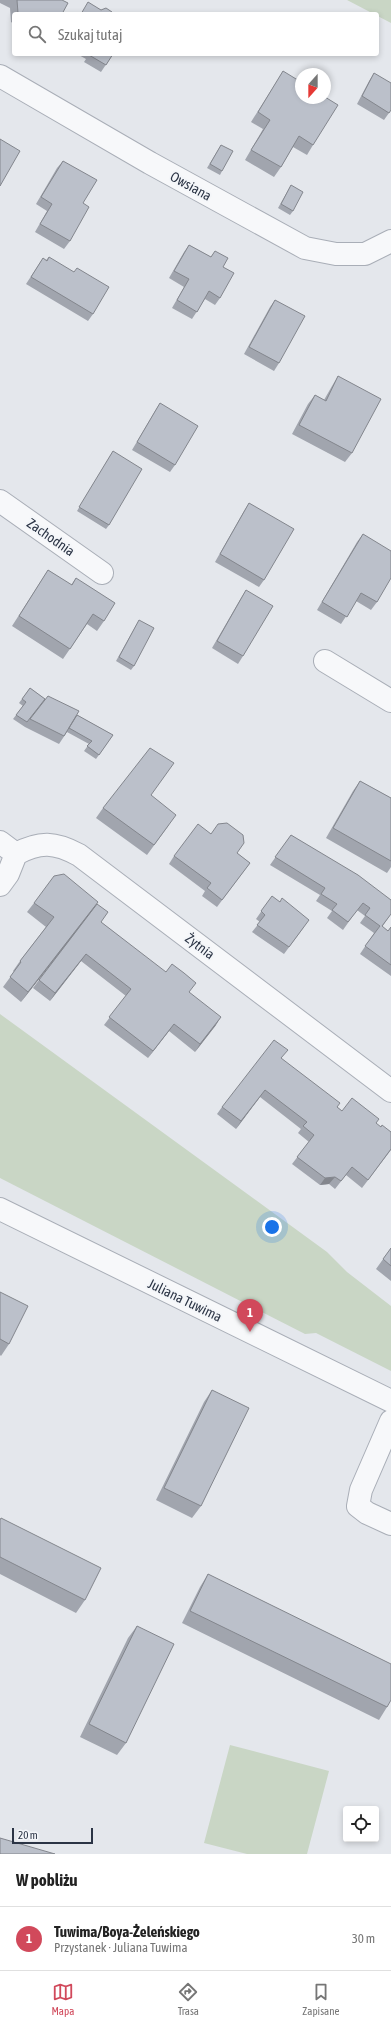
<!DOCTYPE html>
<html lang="pl">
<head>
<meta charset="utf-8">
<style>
  body { margin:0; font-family:"Asap Condensed",sans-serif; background:#f6f6f6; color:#222 }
  .controls { position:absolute; right:12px; bottom:12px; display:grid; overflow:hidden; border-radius:4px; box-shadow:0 2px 6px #0003 }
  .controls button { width:36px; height:36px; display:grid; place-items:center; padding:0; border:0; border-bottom:1px solid #e0e0e0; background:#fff; color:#222; font:20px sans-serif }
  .compass { position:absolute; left:295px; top:68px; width:36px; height:36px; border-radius:50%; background:#fff; box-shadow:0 2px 6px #0003; rotate:201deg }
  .scale { position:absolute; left:12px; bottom:10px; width:81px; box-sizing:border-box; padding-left:4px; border:2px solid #2b3445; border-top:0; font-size:11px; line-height:14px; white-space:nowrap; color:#2b3445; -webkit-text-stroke:3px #f4f6f9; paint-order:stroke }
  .you { position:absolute; left:272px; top:1227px; width:14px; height:14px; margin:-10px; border:3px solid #fff; border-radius:50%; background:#1a73e8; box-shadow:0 0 0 6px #1a73e833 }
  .badge { display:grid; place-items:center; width:26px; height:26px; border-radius:50%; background:#d1495b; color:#fff; font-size:13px; font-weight:700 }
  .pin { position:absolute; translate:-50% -33px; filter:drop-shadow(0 1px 2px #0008) }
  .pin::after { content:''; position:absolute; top:21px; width:14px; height:12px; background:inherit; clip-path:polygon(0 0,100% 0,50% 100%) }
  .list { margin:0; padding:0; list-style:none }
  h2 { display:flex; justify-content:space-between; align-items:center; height:52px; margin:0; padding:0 16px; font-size:17px }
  h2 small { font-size:13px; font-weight:400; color:#767676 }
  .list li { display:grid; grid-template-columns:26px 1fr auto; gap:12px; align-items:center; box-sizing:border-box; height:64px; padding:0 16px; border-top:1px solid #e0e0e0 }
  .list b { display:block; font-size:15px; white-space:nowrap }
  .list p { margin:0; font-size:13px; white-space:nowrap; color:#767676 }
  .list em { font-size:13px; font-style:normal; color:#767676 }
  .icon { flex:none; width:22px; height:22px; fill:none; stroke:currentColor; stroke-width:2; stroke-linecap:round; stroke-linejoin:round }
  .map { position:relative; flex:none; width:391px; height:1854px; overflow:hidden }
  .search { position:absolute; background:#fff; box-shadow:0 2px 6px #0003; left:12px; right:12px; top:12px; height:44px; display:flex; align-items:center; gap:10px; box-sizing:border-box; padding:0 14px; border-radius:4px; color:#767676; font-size:15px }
  .sheet { height:116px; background:#fff }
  nav { display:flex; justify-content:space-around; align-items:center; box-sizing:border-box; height:56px; border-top:1px solid #e0e0e0; background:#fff; font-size:11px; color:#767676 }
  nav a { display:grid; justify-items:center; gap:2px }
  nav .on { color:#d1495b }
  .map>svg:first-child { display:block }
</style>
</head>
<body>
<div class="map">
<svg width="391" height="1854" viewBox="0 0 391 1854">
  <rect width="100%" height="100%" fill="#e4e7ec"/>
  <path fill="#c9d6c5" d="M 347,0 L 391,0 L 391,23 Z
    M 0,1014 L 327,1252 L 347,1272 L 391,1306 L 391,1371 L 316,1333 L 305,1334 L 0,1178 Z
    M 230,1745 L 329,1771 L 307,1854 L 247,1854 L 204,1843 Z"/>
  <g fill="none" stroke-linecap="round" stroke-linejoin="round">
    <g stroke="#a9aeb7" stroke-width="24">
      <path id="minor" d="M 0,76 L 150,163 L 305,248 L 336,254 L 365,254 L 391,241
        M 0,501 L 102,573
        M 325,661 L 391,701
        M 0,842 L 16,854 C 40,841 55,842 79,855 L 391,1091
        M 0,885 L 8,874 L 16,854
        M 0,1209 L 391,1401
        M 391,1421 L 361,1490 L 358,1506 L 367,1513 L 391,1524"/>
    </g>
    <use href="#minor" stroke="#f7f8fa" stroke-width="22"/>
  </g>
  <path fill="#a1a5ae" d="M 0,0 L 62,0 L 62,14 L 14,14 L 14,24 L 11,22 L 10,8 L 0,3 Z
    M 70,54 L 76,54 L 74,56 Z
    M 77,54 L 113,54 L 101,72 L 84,62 L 86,59 Z
    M 283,71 L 313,145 L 307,155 L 293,147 L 281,167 L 274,177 L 245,160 L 263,129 L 251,122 L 277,81 Z
    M 374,73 L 391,110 L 384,120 L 357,104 L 369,81 Z
    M 221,145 L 222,171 L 220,175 L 207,168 Z
    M 63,161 L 83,203 L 70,241 L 64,249 L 35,232 L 47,211 L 36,204 L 57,168 Z
    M 291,185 L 293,211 L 290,215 L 278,208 Z
    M 189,245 L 211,257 L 215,251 L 223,267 L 220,298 L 215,305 L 205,299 L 192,319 L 172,308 L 184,287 L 169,278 L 184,252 Z
    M 49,257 L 93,314 L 88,321 L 26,284 L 43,258 L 46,260 Z
    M 275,300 L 279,363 L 274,371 L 244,354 L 270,307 Z
    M 338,376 L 352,453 L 345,462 L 292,434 L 308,404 L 315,395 L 324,400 L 332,386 Z
    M 160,403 L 175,465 L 170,472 L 132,450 L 155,411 Z
    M 113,451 L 109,525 L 106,529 L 77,511 Z
    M 249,503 L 264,580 L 259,587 L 215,562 L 244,511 Z
    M 363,534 L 377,602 L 371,610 L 356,601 L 341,624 L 317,610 L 357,542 Z
    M 48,570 L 71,585 L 76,578 L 104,621 L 97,631 L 87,624 L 63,659 L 12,626 Z
    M 246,590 L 243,656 L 238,664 L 212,648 L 241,598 Z
    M 139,620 L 134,666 L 131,670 L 116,661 Z
    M 30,688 L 45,699 L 77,715 L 113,735 L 96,759 L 84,751 L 89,744 L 67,732 L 59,744 L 25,727 L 13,719 L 23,706 L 19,703 Z
    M 360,781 L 391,798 L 391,867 L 387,873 L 326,838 L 353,791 Z
    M 151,796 L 169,825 L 147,855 L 96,818 L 103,808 Z
    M 291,835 L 391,900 L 391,914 L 382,927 L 388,931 L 391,927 L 391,976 L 360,954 L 374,933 L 360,923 L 365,916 L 357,910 L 343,930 L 327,918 L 332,911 L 316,901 L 320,895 L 270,865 Z
    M 237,853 L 250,863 L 217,907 L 202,896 L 205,891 L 169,864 L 174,856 Z
    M 272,896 L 304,927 L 284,954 L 252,932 L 260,922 L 256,919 Z
    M 34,903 L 97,904 L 101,922 L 189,993 L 216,1025 L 195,1052 L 169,1031 L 148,1058 L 104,1025 L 126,996 L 81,961 L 50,1001 L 33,988 L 69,940 L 21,1002 L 3,987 L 14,972 L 13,971 L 20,961 L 46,927 L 27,912 Z
    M 282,1059 L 342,1111 L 376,1124 L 381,1127 L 391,1132 L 391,1150 L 362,1188 L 346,1175 L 335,1189 L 329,1184 L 320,1185 L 292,1164 L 309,1142 L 298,1133 L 301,1129 L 260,1097 L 236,1129 L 217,1114 L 222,1107 Z
    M 391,1248 L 391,1281 L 376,1269 Z
    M 0,1292 L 9,1344 L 1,1356 L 0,1355 Z
    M 212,1390 L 201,1506 L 192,1518 L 156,1500 L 204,1402 Z
    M 0,1519 L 85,1600 L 76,1613 L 0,1574 Z
    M 208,1574 L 387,1707 L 379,1720 L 182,1623 L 200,1587 Z
    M 137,1626 L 126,1743 L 117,1755 L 80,1737 L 128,1638 Z"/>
  <path fill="#83868d" d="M 98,902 L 92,912 L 21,1002 L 28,992 Z
    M 86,954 L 81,961 L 50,1001 L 55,993 Z
    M 221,1017 L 216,1025 L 195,1052 L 200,1044 Z
    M 174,1024 L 169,1031 L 148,1058 L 153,1051 Z
    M 265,1090 L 260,1097 L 236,1129 L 241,1121 Z
    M 335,1177 L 329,1184 L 320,1185 L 325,1178 Z"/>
  <path fill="#bbc0ca" stroke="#83868d" d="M 17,0 L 62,0 L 68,3 L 62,14 L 20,14 L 18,13 Z
    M 88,2 L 101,10 L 106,8 L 112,12 L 113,14 L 81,14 Z
    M 90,54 L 113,54 L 106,65 L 89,55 Z
    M 283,71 L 301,82 L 301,98 L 325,98 L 325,97 L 338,105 L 313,145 L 299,136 L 281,167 L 251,150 L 270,120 L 258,112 Z
    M 374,73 L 391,83 L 391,110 L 389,113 L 362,96 Z
    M 0,139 L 20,151 L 0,186 Z
    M 221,145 L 233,151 L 222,171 L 210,164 Z
    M 63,161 L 97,180 L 83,203 L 89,207 L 70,241 L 40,224 L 52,204 L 41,197 Z
    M 291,185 L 303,192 L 293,211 L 281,204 Z
    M 189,245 L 211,257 L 215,251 L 228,258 L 223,267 L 234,273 L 220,298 L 209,291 L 197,312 L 177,300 L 189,279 L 174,271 Z
    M 49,257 L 74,272 L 77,268 L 109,287 L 93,314 L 31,277 L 43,258 L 47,261 Z
    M 275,300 L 305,316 L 279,363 L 249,347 Z
    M 338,376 L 381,399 L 352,453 L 299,425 L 315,395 L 326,401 Z
    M 160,403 L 198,426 L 175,465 L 137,442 Z
    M 113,451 L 142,469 L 109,525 L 79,507 Z
    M 249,503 L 294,529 L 264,580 L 220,554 Z
    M 363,534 L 391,551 L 391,578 L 377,602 L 361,593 L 347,617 L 322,602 Z
    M 48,570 L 72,585 L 76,578 L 115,603 L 104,621 L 93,614 L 70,649 L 19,616 Z
    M 246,590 L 273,606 L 243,656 L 217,641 Z
    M 139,620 L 154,628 L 134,666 L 119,657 Z
    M 30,688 L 45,699 L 27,722 L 16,715 L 26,702 L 22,699 Z
    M 48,696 L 79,711 L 64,736 L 30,719 Z
    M 77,715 L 113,735 L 99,755 L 87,746 L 92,741 L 69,728 Z
    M 150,748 L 174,763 L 151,795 L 176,815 L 154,845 L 103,808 Z
    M 360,781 L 391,798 L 391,861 L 333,828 Z
    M 227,823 L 243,835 L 244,843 L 237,853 L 250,863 L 222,900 L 207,888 L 211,883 L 174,856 L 198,824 L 211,834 L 218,824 Z
    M 291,835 L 358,875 L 391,900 L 391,914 L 382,926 L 388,931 L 391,927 L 391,965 L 365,946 L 380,926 L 365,915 L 370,908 L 363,903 L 348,922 L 332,910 L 337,904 L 321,894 L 325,888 L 275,857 Z
    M 64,874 L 98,902 L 28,992 L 10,977 L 21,962 L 20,961 L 54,917 L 34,903 L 54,876 Z
    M 272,896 L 280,902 L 282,898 L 309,920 L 289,947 L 257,925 L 265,915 L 261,911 Z
    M 97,904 L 108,912 L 101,922 L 166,972 L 172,964 L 184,973 L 196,983 L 189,992 L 221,1017 L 200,1044 L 174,1024 L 153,1051 L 109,1017 L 131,989 L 86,954 L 55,993 L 39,980 Z
    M 274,1040 L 288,1050 L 281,1058 L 340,1103 L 337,1107 L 342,1111 L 352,1098 L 379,1119 L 376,1123 L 381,1127 L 382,1125 L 391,1132 L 391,1149 L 368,1180 L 352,1167 L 341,1181 L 335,1177 L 325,1178 L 297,1157 L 314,1135 L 303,1126 L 307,1122 L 265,1090 L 241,1121 L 222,1107 Z
    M 391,1248 L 391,1266 L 383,1259 Z
    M 0,1292 L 28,1306 L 9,1344 L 0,1339 Z
    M 212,1390 L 249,1408 L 201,1506 L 164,1488 Z
    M 1,1518 L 101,1568 L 85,1600 L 0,1557 L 0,1520 Z
    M 208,1574 L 391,1664 L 391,1700 L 387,1707 L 190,1611 Z
    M 137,1626 L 174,1644 L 126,1743 L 89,1724 Z
    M 0,1838 L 55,1854 L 0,1854 Z"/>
  <g text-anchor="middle" stroke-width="4" stroke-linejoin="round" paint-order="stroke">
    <g font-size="14" fill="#2b3445" stroke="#f4f6f9">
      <text transform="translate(191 186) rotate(29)" y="5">Owsiana</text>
      <text transform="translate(51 537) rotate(35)" y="5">Zachodnia</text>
      <text transform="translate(200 946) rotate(37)" y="5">Żytnia</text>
      <text transform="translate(185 1300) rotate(26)" y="5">Juliana Tuwima</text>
    </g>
  </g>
</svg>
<div class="controls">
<button><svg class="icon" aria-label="locate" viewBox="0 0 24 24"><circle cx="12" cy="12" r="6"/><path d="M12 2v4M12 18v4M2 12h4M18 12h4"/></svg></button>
</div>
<svg class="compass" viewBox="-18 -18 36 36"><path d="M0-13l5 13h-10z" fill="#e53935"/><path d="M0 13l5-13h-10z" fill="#767676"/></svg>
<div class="scale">20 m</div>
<div class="you"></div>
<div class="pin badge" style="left:250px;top:1332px">1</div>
<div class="search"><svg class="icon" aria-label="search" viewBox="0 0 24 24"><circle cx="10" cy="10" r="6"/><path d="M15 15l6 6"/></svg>Szukaj tutaj</div>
</div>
<section class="sheet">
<h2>W pobliżu<small></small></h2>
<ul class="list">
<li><span class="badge">1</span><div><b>Tuwima/Boya-Żeleńskiego</b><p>Przystanek · Juliana Tuwima</p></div><em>30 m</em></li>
</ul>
</section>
<nav>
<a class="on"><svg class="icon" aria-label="map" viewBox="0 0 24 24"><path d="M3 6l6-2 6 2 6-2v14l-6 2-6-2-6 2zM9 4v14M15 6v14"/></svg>Mapa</a>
<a><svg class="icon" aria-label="directions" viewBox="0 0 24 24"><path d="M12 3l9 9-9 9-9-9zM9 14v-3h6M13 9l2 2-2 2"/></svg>Trasa</a>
<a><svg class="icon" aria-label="saved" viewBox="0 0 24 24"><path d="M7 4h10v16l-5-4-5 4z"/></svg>Zapisane</a>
</nav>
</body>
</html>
